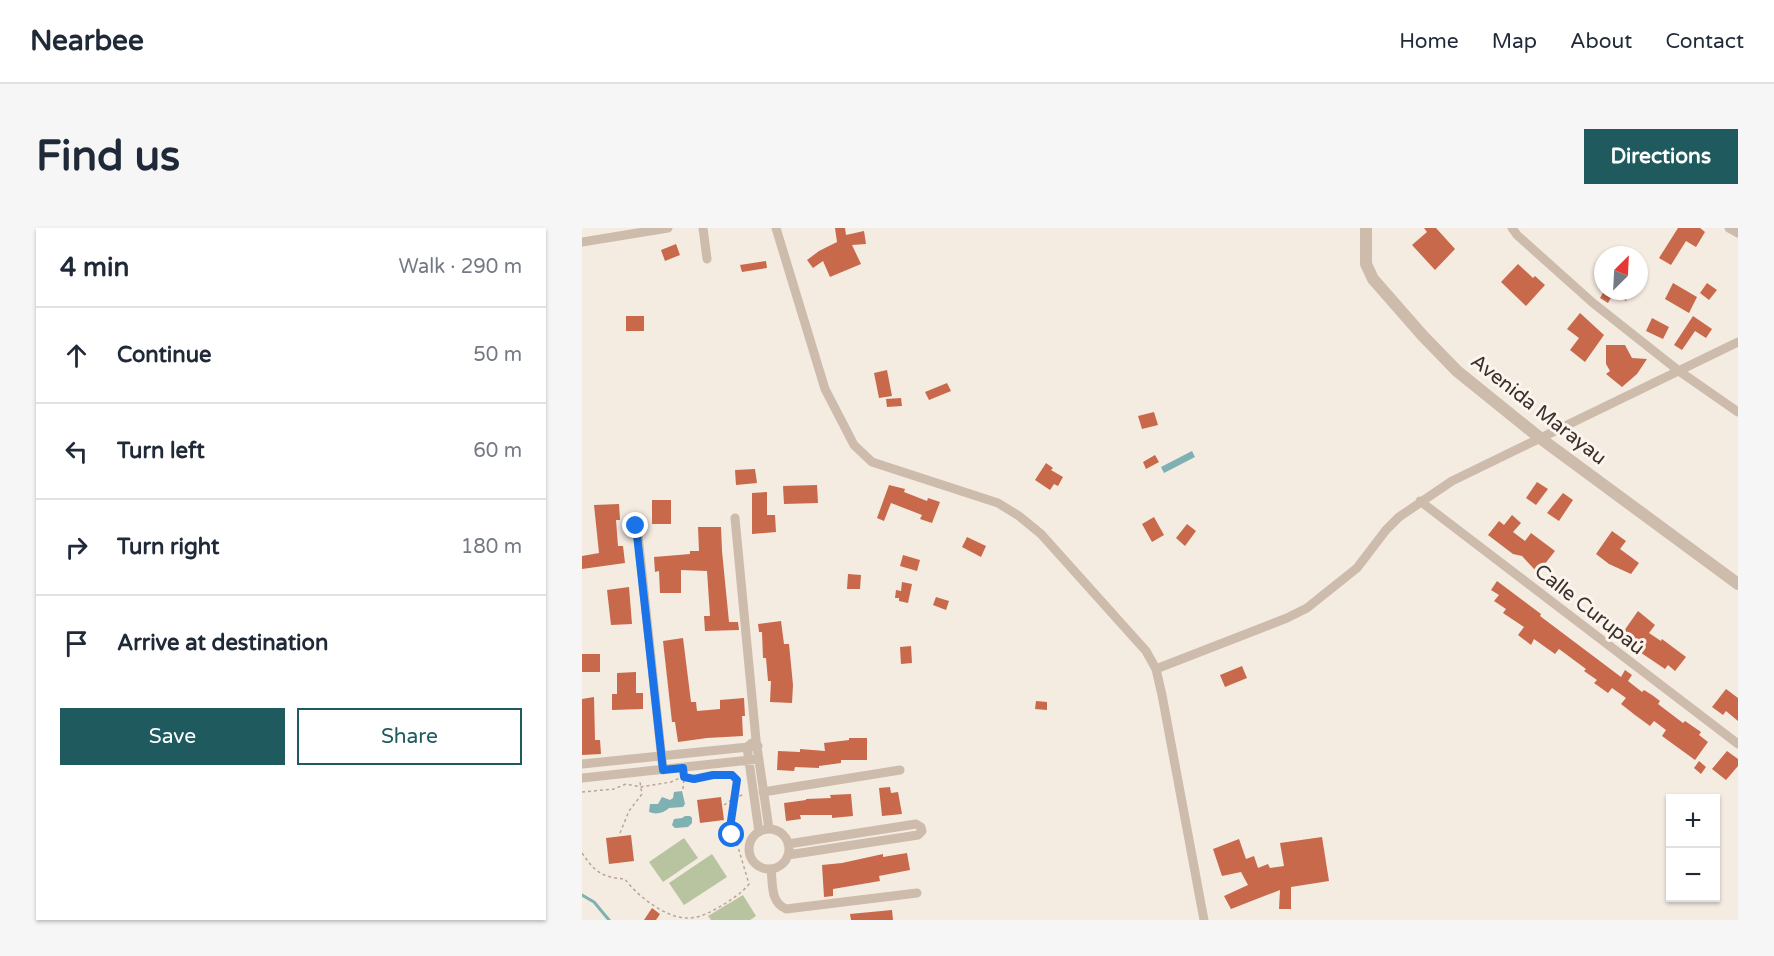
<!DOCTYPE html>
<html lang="en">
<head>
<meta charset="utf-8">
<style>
  body { margin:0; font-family:"Varela Round",sans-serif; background:#f6f6f7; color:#1f2937 }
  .controls { position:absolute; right:18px; bottom:18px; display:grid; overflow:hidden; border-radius:0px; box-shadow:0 2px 4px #0004 }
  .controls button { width:54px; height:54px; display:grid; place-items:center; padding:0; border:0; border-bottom:2px solid #e0e1e3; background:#fff; color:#1f2937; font:30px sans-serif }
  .compass { position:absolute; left:1012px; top:18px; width:54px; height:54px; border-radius:50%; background:#fff; box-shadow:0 2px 4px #0004; rotate:24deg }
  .stop { position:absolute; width:18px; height:18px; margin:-14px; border:4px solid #1a73e8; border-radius:50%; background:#fff }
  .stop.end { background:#1a73e8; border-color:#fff; box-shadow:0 2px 6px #0008 }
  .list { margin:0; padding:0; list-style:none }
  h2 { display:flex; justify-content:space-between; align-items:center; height:78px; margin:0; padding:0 24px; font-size:26px }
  h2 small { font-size:20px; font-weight:400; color:#747a83 }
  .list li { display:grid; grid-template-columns:39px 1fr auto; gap:18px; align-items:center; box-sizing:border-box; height:96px; padding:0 24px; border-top:2px solid #e0e1e3 }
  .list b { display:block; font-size:22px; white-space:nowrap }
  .list em { font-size:20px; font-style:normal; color:#747a83 }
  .actions { display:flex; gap:12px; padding:18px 24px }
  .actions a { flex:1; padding:14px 0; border:2px solid #1f5a5e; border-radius:0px; text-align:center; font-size:21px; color:#1f5a5e }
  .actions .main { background:#1f5a5e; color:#fff }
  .icon { flex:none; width:33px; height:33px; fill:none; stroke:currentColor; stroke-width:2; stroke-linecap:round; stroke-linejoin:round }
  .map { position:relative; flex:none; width:1156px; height:692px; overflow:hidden; border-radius:0px }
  header { display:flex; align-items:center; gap:36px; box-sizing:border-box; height:84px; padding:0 30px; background:#fff; border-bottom:2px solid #e0e1e3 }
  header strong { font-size:28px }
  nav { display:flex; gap:33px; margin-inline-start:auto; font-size:21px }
  .intro { display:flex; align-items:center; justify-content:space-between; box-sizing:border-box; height:144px; padding:0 36px }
  h1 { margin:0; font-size:42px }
  .button { padding:15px 27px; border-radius:0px; background:#1f5a5e; color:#fff; font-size:21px; font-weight:700 }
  main { display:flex; gap:36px; padding:0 36px }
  aside { flex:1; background:#fff; border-radius:0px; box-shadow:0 2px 4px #0004 }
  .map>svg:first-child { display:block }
</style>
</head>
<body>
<header>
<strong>Nearbee</strong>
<nav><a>Home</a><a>Map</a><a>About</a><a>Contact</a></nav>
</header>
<div class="intro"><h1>Find us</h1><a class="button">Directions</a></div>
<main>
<aside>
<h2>4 min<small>Walk · 290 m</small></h2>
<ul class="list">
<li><svg class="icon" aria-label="ahead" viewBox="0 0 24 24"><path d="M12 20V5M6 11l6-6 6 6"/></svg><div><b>Continue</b></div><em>50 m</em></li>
<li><svg class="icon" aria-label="left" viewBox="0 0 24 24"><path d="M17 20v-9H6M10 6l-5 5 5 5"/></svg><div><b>Turn left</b></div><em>60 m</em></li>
<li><svg class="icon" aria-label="right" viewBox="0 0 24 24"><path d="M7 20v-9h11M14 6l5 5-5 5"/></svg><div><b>Turn right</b></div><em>180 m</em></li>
<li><svg class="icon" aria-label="arrive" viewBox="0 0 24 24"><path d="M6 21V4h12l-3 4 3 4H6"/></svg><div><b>Arrive at destination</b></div></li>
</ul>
<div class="actions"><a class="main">Save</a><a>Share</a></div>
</aside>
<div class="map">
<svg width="1156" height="692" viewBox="0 0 1156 692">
  <rect width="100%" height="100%" fill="#f4ebe1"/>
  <path fill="#b8c4a0" d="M 102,610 L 116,630 L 81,654 L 67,634 Z
    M 130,626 L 145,649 L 102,677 L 87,655 Z
    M 161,667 L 174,688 L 168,692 L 129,692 L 126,688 Z"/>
  <path fill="#7fb0b2" d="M 610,223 L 613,229 L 582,245 L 579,239 Z
    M 100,563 L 103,576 L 101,579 L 87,580 C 82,585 74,587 67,584 L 68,576 L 76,576 L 80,569 L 88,572 L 91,570 L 92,564 Z
    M 103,588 L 108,588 L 110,590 L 110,595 L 106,599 L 93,600 L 90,597 L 92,591 L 100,590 Z"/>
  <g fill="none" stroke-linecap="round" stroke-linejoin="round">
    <path stroke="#7fb0b2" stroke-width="3" d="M 0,667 L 12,674 L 27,692"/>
  </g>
  <path fill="#c8694b" d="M 253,0 L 263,0 L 264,7 L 282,3 L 284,16 L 270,17 L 279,36 L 248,49 L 241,33 L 231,40 L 225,32 L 237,23 L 255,14 Z
    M 842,0 L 854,0 L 873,21 L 853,42 L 830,17 L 845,4 Z
    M 1096,0 L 1118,0 L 1123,4 L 1114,19 L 1104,13 L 1089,37 L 1077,30 Z
    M 94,16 L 98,27 L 83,33 L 79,22 Z
    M 184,33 L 185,40 L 160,44 L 158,37 Z
    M 936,36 L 951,50 L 953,48 L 963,57 L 944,78 L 919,54 Z
    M 1091,55 L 1115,69 L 1107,85 L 1083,71 Z
    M 1125,55 L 1135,62 L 1127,72 L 1118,65 Z
    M 1022,63 L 1050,63 L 1044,73 L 1031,66 L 1026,75 L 1018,70 Z
    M 998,85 L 1022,107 L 1003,134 L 988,122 L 997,110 L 985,101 Z
    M 44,88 L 62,88 L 62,103 L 44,103 Z
    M 1111,88 L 1130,101 L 1124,110 L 1113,103 L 1100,122 L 1092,117 Z
    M 1070,90 L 1087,99 L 1081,111 L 1064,103 Z
    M 1024,117 L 1043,117 L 1050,130 L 1065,131 L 1055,146 L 1040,159 L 1024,146 L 1028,143 L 1024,136 Z
    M 305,142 L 310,168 L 297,170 L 292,145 Z
    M 365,155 L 369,163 L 347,172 L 343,164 Z
    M 319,170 L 320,178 L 305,179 L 304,171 Z
    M 572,184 L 576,197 L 560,201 L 556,188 Z
    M 573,227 L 577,234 L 564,241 L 561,234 Z
    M 464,235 L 471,240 L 469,242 L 481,249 L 476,258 L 472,256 L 468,262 L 453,252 Z
    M 173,241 L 175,255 L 154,257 L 153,242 Z
    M 955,254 L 966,261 L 954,277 L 944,270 Z
    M 235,257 L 236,275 L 202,276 L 201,258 Z
    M 307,257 L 323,261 L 322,264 L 345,273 L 346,270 L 358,274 L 350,295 L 338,291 L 340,287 L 309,275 L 302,293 L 295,290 Z
    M 185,264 L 185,287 L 193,287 L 194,304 L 170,306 L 170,265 Z
    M 981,265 L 991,272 L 977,293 L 965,285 Z
    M 70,272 L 89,272 L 89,296 L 70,296 Z
    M 37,276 L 38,292 L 34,292 L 36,318 L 41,318 L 43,335 L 0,341 L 0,328 L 17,325 L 12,277 Z
    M 930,287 L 939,295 L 931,304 L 943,313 L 949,305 L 973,323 L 958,342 L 953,342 L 940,328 L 931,326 L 906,307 L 917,293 L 922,297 Z
    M 572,289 L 582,307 L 570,314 L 560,296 Z
    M 605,296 L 614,303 L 603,318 L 594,310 Z
    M 116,299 L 139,299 L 140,323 L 147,394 L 156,394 L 157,402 L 123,403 L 122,388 L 128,388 L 125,343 L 99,342 L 99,365 L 78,365 L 77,343 L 73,344 L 72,329 L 108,326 L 108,323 L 117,323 Z
    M 1030,303 L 1044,313 L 1038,321 L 1057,335 L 1049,346 L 1027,336 L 1014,326 Z
    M 385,309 L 404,318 L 399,329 L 380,319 Z
    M 321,327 L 338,332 L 335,343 L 318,338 Z
    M 266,346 L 279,347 L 278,361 L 265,361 Z
    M 915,353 L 959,386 L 958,388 L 1039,449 L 1043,442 L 1050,447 L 1046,453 L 1060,464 L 1062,462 L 1070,467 L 1078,473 L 1076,476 L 1101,495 L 1103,493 L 1119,504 L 1117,507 L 1126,514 L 1113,532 L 1080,508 L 1084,502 L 1072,493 L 1068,498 L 1053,487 L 1039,476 L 1044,470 L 1030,460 L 1026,465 L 1012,455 L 1015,452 L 1002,443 L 1004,441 L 977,421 L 973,426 L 952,411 L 949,417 L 936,407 L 942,399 L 921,385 L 924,381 L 912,373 L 917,367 L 909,362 Z
    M 320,354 L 330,356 L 326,375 L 317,373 L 317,370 L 313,370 L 314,362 L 319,363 Z
    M 47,359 L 50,396 L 29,397 L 25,362 Z
    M 354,369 L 367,373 L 364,382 L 351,377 Z
    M 1056,383 L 1073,397 L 1067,405 L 1079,413 L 1080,411 L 1104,429 L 1093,443 L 1086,437 L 1083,441 L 1037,410 Z
    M 199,393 L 202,416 L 207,416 L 211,457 L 210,475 L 188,474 L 189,453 L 186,453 L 184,430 L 181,430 L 180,404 L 177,404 L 176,396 Z
    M 101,410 L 109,474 L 114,474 L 115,483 L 138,481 L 138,472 L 162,470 L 163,488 L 160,488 L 161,508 L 125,510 L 96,514 L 93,494 L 90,494 L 81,413 Z
    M 329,418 L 330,435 L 319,436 L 318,419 Z
    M 0,426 L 18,426 L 18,444 L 0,444 Z
    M 660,438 L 665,450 L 643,459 L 638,447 Z
    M 54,444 L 54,465 L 61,465 L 61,481 L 30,482 L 30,466 L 35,466 L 35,445 Z
    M 1144,461 L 1156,470 L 1156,493 L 1144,483 L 1141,487 L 1130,479 Z
    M 12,469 L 13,512 L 18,512 L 19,526 L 0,527 L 0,471 Z
    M 454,473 L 465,474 L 465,482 L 453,481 Z
    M 267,510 L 285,510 L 285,532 L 259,532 L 259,535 L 237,538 L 237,540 L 213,539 L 212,543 L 195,542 L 196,523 L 218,524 L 218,521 L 243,523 L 242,515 L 267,512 Z
    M 1145,523 L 1156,531 L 1156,538 L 1144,552 L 1130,541 Z
    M 1117,533 L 1124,539 L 1119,546 L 1112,540 Z
    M 308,559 L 309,565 L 316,564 L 320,586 L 300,588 L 297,560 Z
    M 269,566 L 271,588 L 250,590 L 250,587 L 218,587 L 219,591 L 204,593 L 202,575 L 224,572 L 224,571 L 249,570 L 248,567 Z
    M 139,569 L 142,592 L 118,595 L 115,572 Z
    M 49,607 L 52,633 L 27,636 L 24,610 Z
    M 740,609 L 747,653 L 709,659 L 709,681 L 697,681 L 698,662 L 649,681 L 642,668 L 666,657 L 659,644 L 640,648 L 631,621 L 657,611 L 664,631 L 672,628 L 676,640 L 686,636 L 688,640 L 702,638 L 698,615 Z
    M 325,625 L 328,642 L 297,648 L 298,653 L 251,661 L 251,668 L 242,669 L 240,637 L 260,635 L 301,626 L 301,629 Z
    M 70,680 L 78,686 L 74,692 L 62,692 Z
    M 310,682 L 311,692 L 269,692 L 268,686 Z"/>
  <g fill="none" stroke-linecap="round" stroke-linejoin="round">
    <path stroke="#b9a596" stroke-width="1.5" stroke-dasharray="3 3" stroke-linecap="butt" d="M 101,561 L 102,550
      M 0,564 L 32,561 L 44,556 L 59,559 L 89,554 L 100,549
      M 142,577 L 152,570 L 163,566
      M 38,605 L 47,583 L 60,566 L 58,554
      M 0,625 C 13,644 19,649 43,651 C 54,667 85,691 106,690 C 119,690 130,683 141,677 C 150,671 160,665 167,656 L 156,619 L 150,607 L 149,593 L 155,552 L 150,547 C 135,546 119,551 105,549"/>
    <path stroke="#cdbbac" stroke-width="9" d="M 121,0 L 125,31
      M 194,0 L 243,161 L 272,217 L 290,234 L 416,275 L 437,288 L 459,306 L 564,423 L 574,441 L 580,467 L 622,692
      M 930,0 L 935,7 L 1011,75 L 1097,143 L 1156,184
      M 1147,0 L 1156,5
      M 0,14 L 86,0
      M 838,273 L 1156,516
      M 153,290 L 174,512 L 187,601
      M 55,298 L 81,542
      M 574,441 L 705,390 L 725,380 L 775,340 L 804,302 L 817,289 L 870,253 L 1156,114
      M 170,515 L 165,519 L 177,604
      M 0,536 L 176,518
      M 0,550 L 177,531
      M 181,564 L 318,542
      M167 621a20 20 0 1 1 40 0a20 20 0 1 1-40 0Z
      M 206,627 L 336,607 L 340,603 L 339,599 L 334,596 L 206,616
      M 189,641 C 191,656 188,674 204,681 L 335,665"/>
    <path stroke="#cdbbac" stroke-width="12" d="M 784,0 L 784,36 L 791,51 L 841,108 L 875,143 L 958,210 L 1156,356"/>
  </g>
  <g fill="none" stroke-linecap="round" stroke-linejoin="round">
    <path stroke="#1a73e8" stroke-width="8" d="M 54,298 L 81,542 L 101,540 L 102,549 L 112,551 L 131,547 L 150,547 L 155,552 L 149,593 L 150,607"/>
  </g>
  <g text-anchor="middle" stroke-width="6" stroke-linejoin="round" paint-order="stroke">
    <g font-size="20" fill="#3b302b" stroke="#fbf5ee">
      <text transform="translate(957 181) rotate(38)" y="7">Avenida Marayau</text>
      <text transform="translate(1008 381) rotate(38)" y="7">Calle Curupaú</text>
    </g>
  </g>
</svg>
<div class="controls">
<button>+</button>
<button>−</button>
</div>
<svg class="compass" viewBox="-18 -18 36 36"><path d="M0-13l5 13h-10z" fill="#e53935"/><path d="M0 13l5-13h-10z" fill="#747a83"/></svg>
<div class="stop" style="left:150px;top:607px"></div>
<div class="stop end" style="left:54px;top:298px"></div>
</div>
</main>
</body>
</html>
